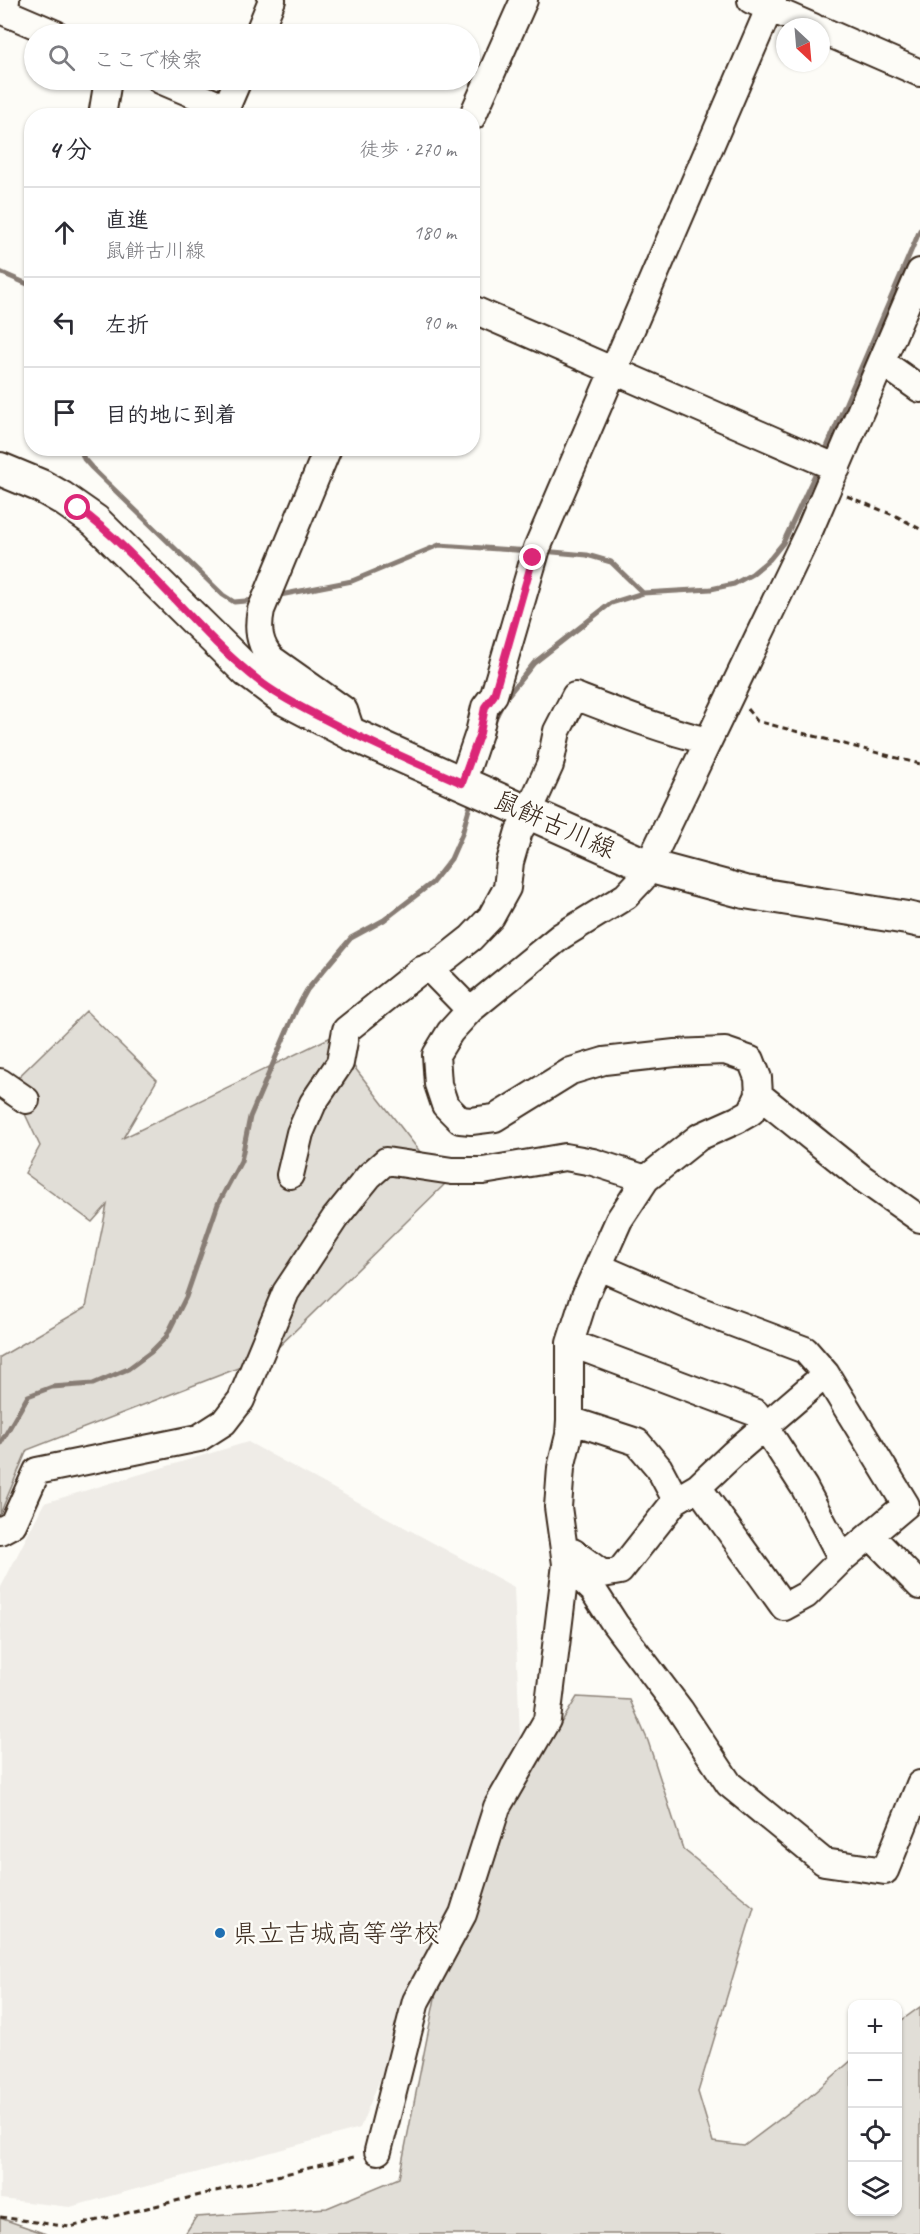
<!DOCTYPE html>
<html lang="ja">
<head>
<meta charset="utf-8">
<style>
  body { margin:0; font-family:Caveat,"Klee One",sans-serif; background:#f2f2f3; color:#2b2b33 }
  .controls { position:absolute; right:18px; bottom:18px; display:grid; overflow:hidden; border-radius:12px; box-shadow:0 2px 4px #0004 }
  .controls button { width:54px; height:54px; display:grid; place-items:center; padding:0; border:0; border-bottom:2px solid #e1e1e2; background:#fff; color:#2b2b33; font:30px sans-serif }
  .compass { position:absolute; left:776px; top:18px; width:54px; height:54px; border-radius:50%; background:#fff; box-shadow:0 2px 4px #0004; rotate:154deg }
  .stop { position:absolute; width:18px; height:18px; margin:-14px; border:4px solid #db2777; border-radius:50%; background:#fff }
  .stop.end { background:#db2777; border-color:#fff; box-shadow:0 2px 6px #0008 }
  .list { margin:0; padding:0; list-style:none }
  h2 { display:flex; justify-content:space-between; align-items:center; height:78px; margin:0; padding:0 24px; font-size:26px }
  h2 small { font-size:20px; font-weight:400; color:#7c7c81 }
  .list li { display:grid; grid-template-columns:39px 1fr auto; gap:18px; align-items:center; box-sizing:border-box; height:90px; padding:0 24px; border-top:2px solid #e1e1e2 }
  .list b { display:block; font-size:22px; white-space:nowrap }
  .list p { margin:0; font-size:20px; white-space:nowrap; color:#7c7c81 }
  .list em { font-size:20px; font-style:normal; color:#7c7c81 }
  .icon { flex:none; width:33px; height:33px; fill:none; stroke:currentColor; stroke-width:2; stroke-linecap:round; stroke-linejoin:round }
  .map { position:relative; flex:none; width:920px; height:2234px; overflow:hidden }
  .search { position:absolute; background:#fff; box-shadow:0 2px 4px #0004; left:24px; top:24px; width:456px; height:66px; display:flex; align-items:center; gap:15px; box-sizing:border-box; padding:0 21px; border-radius:33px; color:#7c7c81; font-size:22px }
  .panel { position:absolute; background:#fff; box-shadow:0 2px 4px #0004; left:24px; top:108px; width:456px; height:348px; border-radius:24px }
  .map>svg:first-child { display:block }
</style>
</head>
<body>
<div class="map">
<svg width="920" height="2234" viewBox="0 0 920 2234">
  <rect width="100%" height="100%" fill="#fdfcf7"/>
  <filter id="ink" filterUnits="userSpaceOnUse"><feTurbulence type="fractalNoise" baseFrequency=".0167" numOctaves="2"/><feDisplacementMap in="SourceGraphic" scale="12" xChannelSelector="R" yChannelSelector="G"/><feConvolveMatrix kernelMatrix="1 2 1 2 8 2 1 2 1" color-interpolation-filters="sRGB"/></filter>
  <g filter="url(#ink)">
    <path fill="#efece7" d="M 248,1442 L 514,1587 L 520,1737 L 360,2128 L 70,2207 L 0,2199 L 0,1589 L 44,1503 Z"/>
    <path fill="#e1ded7" stroke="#8e847a" stroke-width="1.5" d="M 86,1011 L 157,1080 L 123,1138 L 331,1037 L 445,1184 L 269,1356 L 27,1450 L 0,1514 L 0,1357 L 86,1307 L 107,1205 L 92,1222 L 25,1173 L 40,1146 L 25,1114 L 0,1095 Z
      M 577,1697 L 630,1700 L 648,1741 L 683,1849 L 754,1907 L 698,2092 L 713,2142 L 744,2146 L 808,2098 L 852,2060 L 852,2212 L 898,2212 L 898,2023 L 920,2007 L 920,2234 L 185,2234 L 196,2217 L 327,2208 L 399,2178 L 436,1993 L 503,1817 Z
      M 0,2218 L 46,2234 L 0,2234 Z"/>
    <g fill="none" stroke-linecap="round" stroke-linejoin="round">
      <path stroke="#887d74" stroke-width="5" d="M 0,272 L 32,286
        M 80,448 L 84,459 L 92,468 L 223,595 L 234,602 L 257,600
        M 824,454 L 920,230
        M 542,551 L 587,555 L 611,562 L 643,593
        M 275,596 L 352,581 L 439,545 L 530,551
        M 493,723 L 505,699 L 534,663 L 611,603 L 643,593 L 711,589 L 734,584 L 752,574 L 770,559 L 783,543 L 818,468
        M 0,1444 L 28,1396 L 52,1387 L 93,1384 L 128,1369 L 151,1352 L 166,1337 L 186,1297 L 218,1204 L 241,1161 L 250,1117 L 296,1010 L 307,990 L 351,938 L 384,920 L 432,883 L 451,859 L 462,834 L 472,798"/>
      <g stroke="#3b2a1e" stroke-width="30">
        <path id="minor" d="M 751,0 L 813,27
          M 0,10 L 56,34
          M 821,30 L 920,73
          M 258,34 L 272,0
          M 160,80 L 226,108
          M 102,116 L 108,80
          M 228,116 L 226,108 L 238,80
          M 472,117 L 524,0
          M 472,309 L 837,468
          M 882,362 L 920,389
          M 328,448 L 261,610 C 257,629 259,645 272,659 L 344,710 L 352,734
          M 462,783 L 479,733 L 485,707 L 494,695 L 537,548 L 773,0
          M 529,811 L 550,765 L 557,731 L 575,696 C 619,713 662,730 708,741
          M 428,967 L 470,1010
          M 0,1082 L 26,1100
          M 759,1095 L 862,1178 L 920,1219
          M 290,1175 L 300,1133 L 313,1103 L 340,1063 L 346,1030 L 421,970 L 436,965 L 447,957 L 471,938 L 491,917 L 507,888 L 510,862 L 519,831 L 524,823
          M 599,1267 L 701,1311 L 805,1350 L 826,1374 L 906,1505 L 842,1559 L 806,1595 L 784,1607 L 698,1487 L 734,1453 L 826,1374
          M 570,1343 L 756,1413 L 804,1487 L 842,1559
          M 570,1420 L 637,1442 L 659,1468 L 676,1500
          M 0,1531 L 13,1524 L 37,1471 L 199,1438 L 224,1422 L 241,1400 L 286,1292 L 335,1218 L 369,1176 L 386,1161 L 452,1171 L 483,1171 L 565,1157 L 593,1162 L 646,1179
          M 870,1535 L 920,1586
          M 573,1552 L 603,1574 L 620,1571 L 676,1500 L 698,1487
          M 566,1564 L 593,1590 L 615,1624 L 680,1710 L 729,1784 L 824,1862 L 885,1871 L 920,1784
          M 378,2151 L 416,2001 L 463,1914 L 497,1807 L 547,1720 L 566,1564 L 558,1507 L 561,1468 L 569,1435 L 570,1420 L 570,1343 L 585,1296 L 619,1220 L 646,1179 L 699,1137 L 737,1120 L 751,1112 L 759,1095 L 758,1078 L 751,1060 L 725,1051 L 675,1053 L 604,1061 L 571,1071 L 495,1118 L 471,1121 L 460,1120 L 445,1105 L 438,1084 L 436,1055 L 450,1032 L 470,1010 L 561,936 L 626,896 L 642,879 L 810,529 L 920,272"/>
      </g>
      <g stroke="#3b2a1e" stroke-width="36">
        <path id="major" d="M 0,7 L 3,0
          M 0,469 L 41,486 L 62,498 L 95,521 L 247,671 L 283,698 L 352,734 L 648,866 L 745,892 L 907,918 L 920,921"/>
      </g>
      <path stroke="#3b2a1e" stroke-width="3" stroke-dasharray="6 4.5" stroke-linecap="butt" d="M 847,496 L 898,517 L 920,529
        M 747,709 L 757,721 L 920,764
        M 0,2217 L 70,2227 L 358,2156"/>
      <use href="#minor" stroke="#fdfcf7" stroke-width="26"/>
      <use href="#major" stroke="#fdfcf7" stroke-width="32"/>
    </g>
  </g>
  <g fill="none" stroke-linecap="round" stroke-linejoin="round" filter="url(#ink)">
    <path stroke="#db2777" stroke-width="8" d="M 78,508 C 147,559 195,632 263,684 C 282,698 304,709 326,720 C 370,743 416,763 462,783 L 480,733 L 485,707 L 494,695 L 533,558"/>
  </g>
  <circle fill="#1f6fb2" stroke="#fdfcf7" stroke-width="2" cx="220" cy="1933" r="6"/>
  <g text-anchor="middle" stroke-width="5" stroke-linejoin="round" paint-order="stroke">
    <g font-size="26" fill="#3b2a1e" stroke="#fdfcf7">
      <text transform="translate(555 824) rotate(24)" y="9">鼠餅古川線</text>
    </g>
    <g font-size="26" fill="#3b2a1e" stroke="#fdfcf7" text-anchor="start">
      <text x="232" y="1942">県立吉城高等学校</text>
    </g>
  </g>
</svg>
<div class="controls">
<button>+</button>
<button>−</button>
<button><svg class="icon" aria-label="locate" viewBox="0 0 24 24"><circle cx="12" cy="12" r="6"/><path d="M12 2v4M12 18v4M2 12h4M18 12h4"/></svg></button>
<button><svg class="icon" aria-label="layers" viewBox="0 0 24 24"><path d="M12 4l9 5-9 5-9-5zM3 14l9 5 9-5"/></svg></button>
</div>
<svg class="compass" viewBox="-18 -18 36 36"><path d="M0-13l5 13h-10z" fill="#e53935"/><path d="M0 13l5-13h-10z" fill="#7c7c81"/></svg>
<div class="stop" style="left:78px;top:508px"></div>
<div class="stop end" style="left:533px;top:558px"></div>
<div class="search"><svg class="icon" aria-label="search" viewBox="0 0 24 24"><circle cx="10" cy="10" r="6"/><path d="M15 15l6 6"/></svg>ここで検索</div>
<section class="panel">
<h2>4 分<small>徒歩 · 270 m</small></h2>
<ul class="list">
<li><svg class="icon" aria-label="ahead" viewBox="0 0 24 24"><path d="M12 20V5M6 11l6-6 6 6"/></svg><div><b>直進</b><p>鼠餅古川線</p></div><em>180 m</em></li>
<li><svg class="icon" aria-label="left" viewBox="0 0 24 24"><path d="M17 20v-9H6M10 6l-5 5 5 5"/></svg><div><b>左折</b></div><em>90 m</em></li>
<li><svg class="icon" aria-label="arrive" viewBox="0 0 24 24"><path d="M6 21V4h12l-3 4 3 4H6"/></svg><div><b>目的地に到着</b></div></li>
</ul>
</section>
</div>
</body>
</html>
